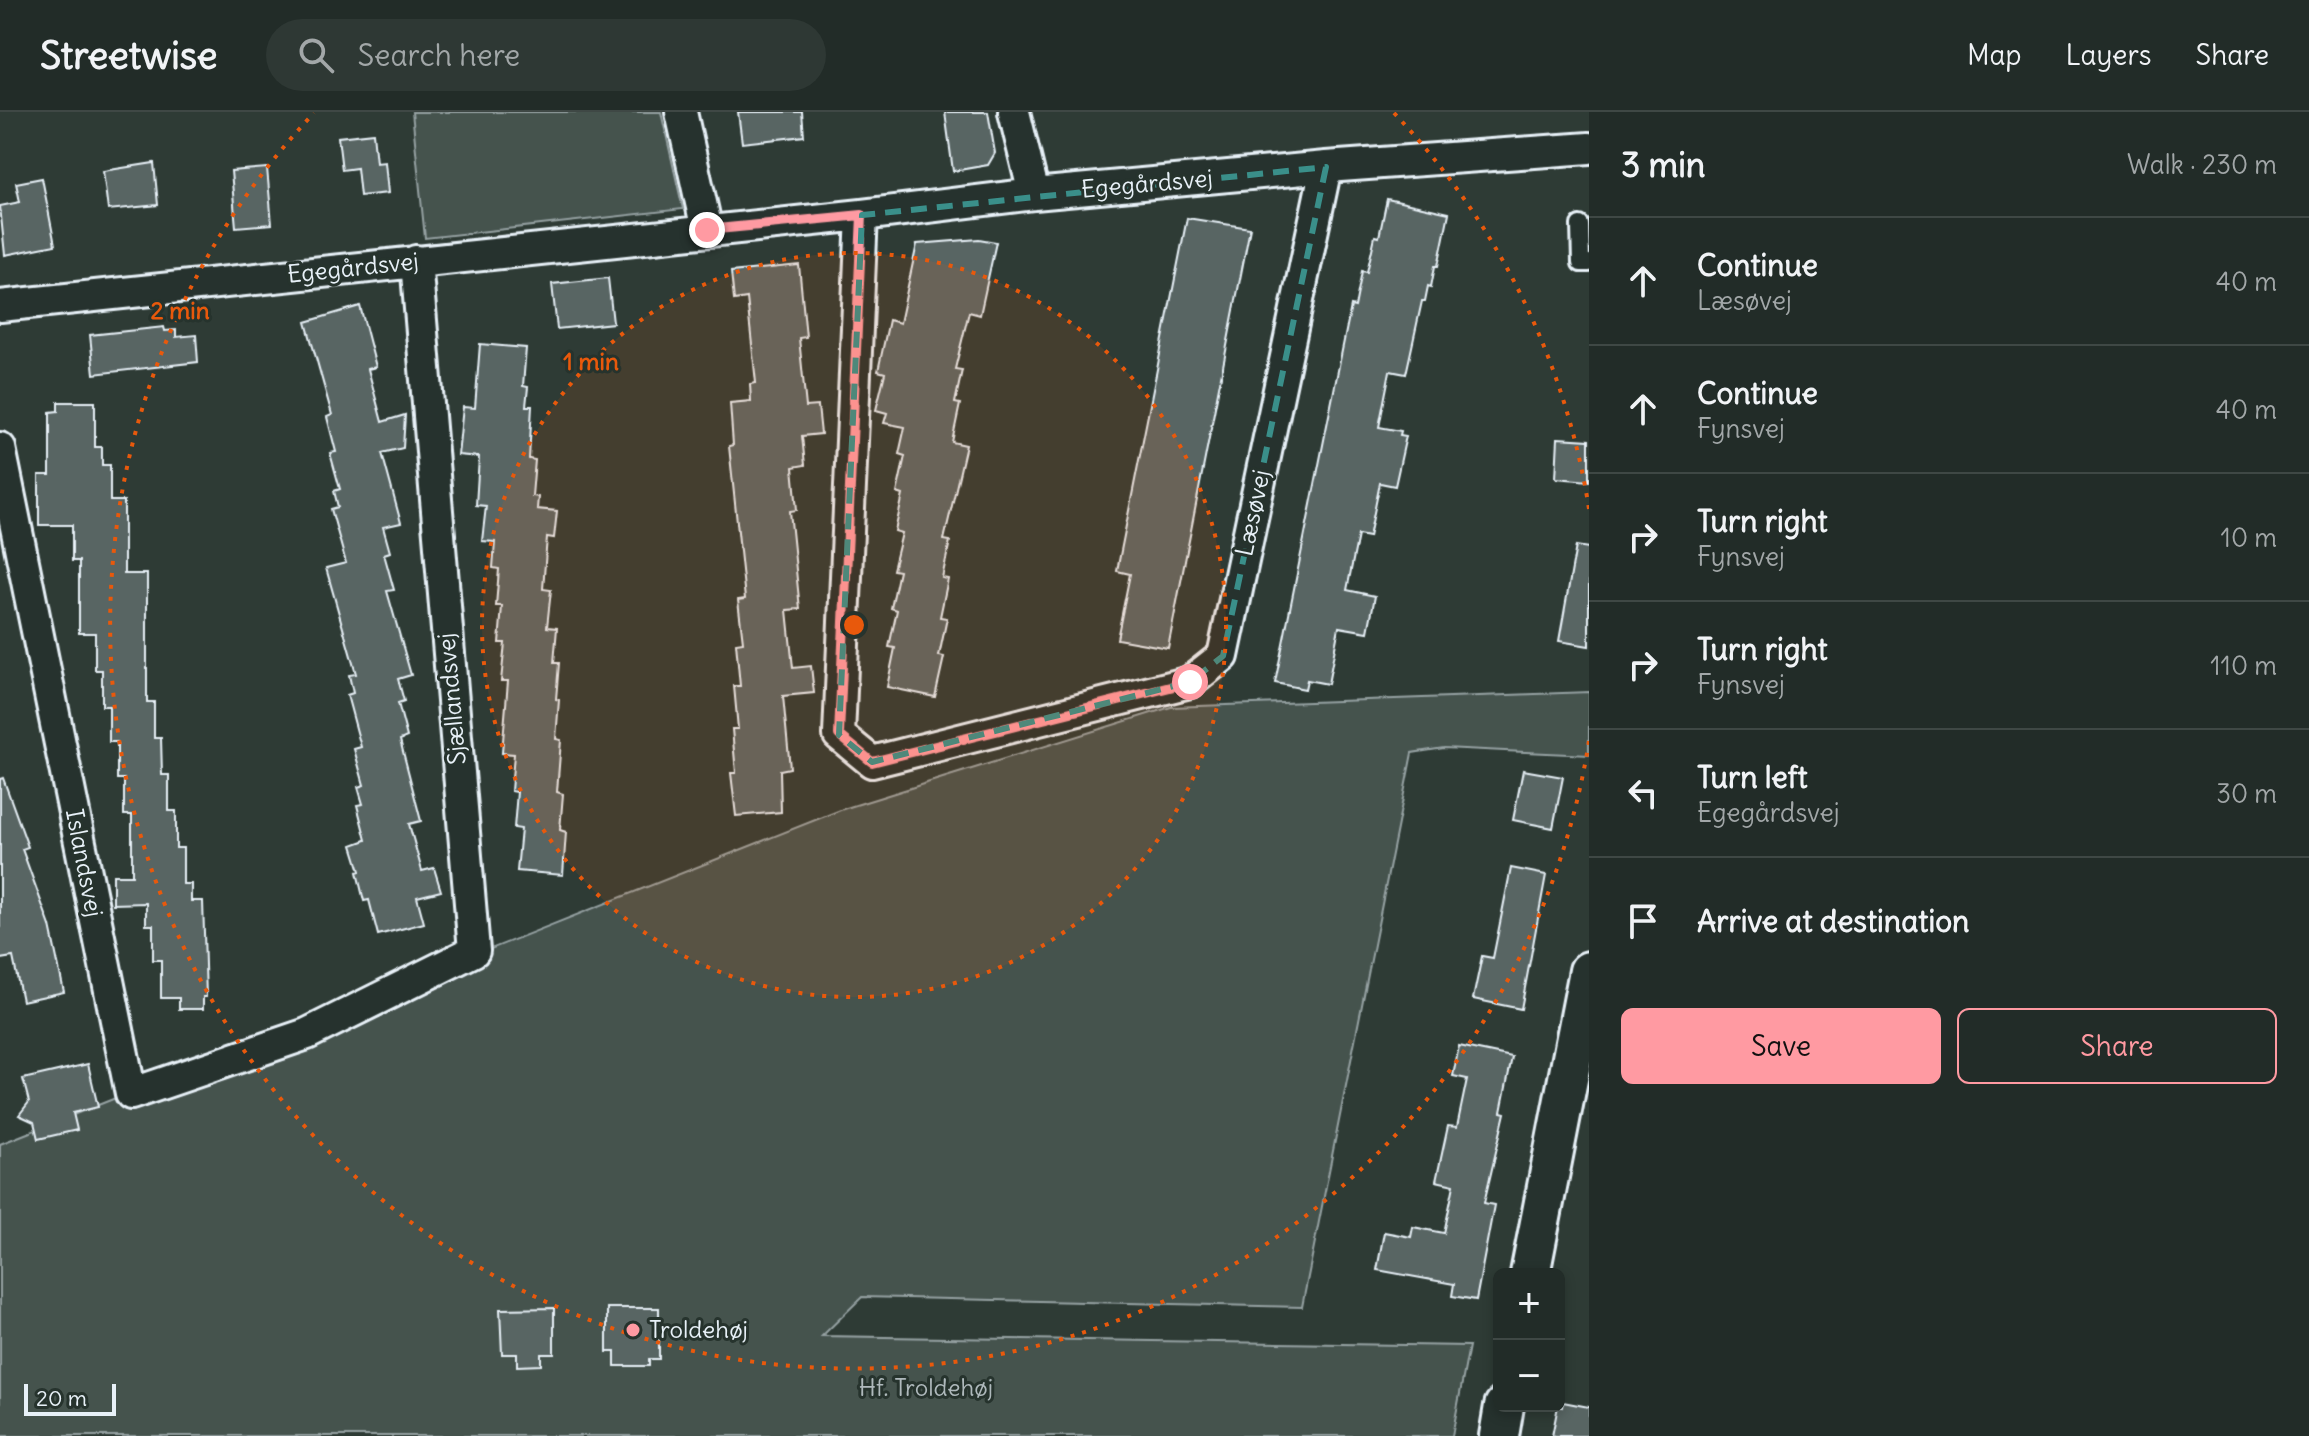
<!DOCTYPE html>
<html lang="en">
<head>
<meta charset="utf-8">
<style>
  body { margin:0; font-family:Delius,sans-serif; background:#2e3834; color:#f1f3f6 }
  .controls { position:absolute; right:24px; bottom:24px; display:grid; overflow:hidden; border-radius:12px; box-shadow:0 4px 12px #0003 }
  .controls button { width:72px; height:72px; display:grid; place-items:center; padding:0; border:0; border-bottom:2px solid #3f4845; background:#222c28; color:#f1f3f6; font:40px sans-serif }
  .scale { position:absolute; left:24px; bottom:20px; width:92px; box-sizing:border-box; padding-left:8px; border:4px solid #e8f1f8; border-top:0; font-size:22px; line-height:28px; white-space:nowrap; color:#e8f1f8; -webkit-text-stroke:6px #26332d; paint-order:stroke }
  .stop { position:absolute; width:24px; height:24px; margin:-18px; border:6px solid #ff9aa2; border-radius:50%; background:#fff }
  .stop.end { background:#ff9aa2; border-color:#fff; box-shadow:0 2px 8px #0008 }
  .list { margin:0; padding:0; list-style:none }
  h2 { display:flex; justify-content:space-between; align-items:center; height:104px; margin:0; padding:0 32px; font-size:34px }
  h2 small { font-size:26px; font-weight:400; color:#a2a7a8 }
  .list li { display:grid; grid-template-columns:52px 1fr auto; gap:24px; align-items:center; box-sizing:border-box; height:128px; padding:0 32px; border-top:2px solid #3f4845 }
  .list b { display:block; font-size:30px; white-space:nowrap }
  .list p { margin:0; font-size:26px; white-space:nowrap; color:#a2a7a8 }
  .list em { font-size:26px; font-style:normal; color:#a2a7a8 }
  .actions { display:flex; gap:16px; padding:24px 32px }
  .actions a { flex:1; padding:18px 0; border:2px solid #ff9aa2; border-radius:12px; text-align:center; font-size:28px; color:#ff9aa2 }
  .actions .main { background:#ff9aa2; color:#111 }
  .icon { flex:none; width:44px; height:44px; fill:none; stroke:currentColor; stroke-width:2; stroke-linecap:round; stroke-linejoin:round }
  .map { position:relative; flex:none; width:1589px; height:1324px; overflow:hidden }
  header { display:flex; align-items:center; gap:48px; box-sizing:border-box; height:112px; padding:0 40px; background:#222c28; border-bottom:2px solid #3f4845 }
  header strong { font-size:38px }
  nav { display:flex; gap:44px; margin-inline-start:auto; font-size:28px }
  .search { width:560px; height:72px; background:#2e3834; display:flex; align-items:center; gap:20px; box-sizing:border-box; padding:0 28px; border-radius:44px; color:#a2a7a8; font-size:30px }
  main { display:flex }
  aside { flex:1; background:#222c28 }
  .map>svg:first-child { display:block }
</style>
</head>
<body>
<header>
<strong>Streetwise</strong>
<div class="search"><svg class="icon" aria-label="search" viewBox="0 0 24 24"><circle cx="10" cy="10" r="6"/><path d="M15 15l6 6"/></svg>Search here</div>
<nav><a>Map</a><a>Layers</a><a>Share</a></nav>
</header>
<main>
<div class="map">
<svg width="1589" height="1324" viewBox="0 0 1589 1324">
  <rect width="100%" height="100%" fill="#2e3b35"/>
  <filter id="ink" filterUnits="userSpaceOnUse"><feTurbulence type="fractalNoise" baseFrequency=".0125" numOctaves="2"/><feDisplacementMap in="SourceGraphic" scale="16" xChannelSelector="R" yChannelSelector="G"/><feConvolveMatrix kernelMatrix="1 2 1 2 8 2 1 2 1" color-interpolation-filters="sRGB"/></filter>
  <g filter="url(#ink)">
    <path fill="#45524e" stroke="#96a2a3" stroke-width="2" d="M 412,0 L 661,0 L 683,97 L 425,126 Z
      M 1589,580 L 1589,643 L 1444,636 L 1412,641 L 1302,1195 L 862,1185 L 822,1224 L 1469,1234 L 1452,1324 L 0,1324 L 0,1032 L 843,697 L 1171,595 Z"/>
    <path fill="#596563" stroke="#e8f1f8" stroke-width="2" d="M 738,0 L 802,0 L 804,24 L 742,31 Z
      M 945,0 L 988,0 L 995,41 L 988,53 L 953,59 Z
      M 373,21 L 376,51 L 385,50 L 388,81 L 360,84 L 357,56 L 342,58 L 338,25 Z
      M 154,51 L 158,93 L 108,98 L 103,59 Z
      M 267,56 L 272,112 L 236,115 L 231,59 Z
      M 42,66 L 55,133 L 5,143 L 0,94 L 20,90 L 16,71 Z
      M 1387,87 L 1449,101 L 1438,154 L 1435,154 L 1431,175 L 1428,174 L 1425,189 L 1422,189 L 1406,262 L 1390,259 L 1379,315 L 1401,319 L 1400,323 L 1406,324 L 1395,374 L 1380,371 L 1369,425 L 1358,423 L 1347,478 L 1375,484 L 1368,520 L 1339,515 L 1328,572 L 1307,568 L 1305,577 L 1275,571 L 1351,194 L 1355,195 L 1362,159 L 1367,160 L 1375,124 L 1379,125 Z
      M 1187,106 L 1250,116 L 1168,536 L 1117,527 L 1130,462 L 1117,459 Z
      M 979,127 L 996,130 L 980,203 L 969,200 L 955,257 L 962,258 L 955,291 L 960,292 L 952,330 L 966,333 L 944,428 L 950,429 L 942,466 L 948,467 L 940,505 L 947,506 L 939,544 L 944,545 L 935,585 L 887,575 L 895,536 L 889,535 L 897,498 L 891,496 L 899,459 L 893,458 L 902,421 L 895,419 L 903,383 L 897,381 L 905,344 L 899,342 L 905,315 L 884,311 L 887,301 L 876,298 L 885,261 L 878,259 L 889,208 L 900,211 L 917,132 Z
      M 799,153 L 806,225 L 799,226 L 806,295 L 818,294 L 821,322 L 802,324 L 805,353 L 793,355 L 797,398 L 790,399 L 800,497 L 787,498 L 793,556 L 811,554 L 814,581 L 783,584 L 790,656 L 780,658 L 781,700 L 736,704 L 731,661 L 736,661 L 732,617 L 738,617 L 734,574 L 740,574 L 736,531 L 743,530 L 738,488 L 745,487 L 729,334 L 733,333 L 730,291 L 751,289 L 750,272 L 756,271 L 747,186 L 734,188 L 731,160 Z
      M 608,166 L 613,211 L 557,217 L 552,172 Z
      M 360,194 L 376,255 L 368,257 L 382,310 L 405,303 L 403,336 L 382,341 L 401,411 L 383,415 L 390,440 L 384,442 L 394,478 L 387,479 L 411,563 L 398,567 L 404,589 L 398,591 L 407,625 L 400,628 L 421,709 L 409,712 L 422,759 L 434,756 L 441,779 L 417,785 L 424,811 L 378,823 L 369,788 L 364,789 L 357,760 L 360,759 L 352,733 L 366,728 L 357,693 L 363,692 L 358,675 L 364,673 L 354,637 L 361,635 L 347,583 L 353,581 L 349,563 L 356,562 L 326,456 L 346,451 L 331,397 L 338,395 L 334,379 L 340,377 L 330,341 L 336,340 L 327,305 L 332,303 L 306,210 Z
      M 164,215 L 165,219 L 176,218 L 176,225 L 196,223 L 198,250 L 94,262 L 90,223 Z
      M 480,232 L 526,236 L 523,274 L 528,275 L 526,294 L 532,294 L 529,347 L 535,348 L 532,384 L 538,385 L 537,397 L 557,399 L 554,426 L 547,425 L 543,477 L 551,478 L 547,515 L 557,516 L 554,551 L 559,551 L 556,587 L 559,588 L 556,627 L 561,628 L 557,680 L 563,682 L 560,718 L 566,720 L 563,763 L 517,759 L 521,717 L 514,716 L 517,680 L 511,679 L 514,642 L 502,641 L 508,569 L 501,569 L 505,531 L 499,531 L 502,494 L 496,494 L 499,457 L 493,456 L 495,430 L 482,429 L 486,394 L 476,393 L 479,345 L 458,343 L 463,295 L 475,296 Z
      M 58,290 L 95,290 L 95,335 L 102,335 L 102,353 L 110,353 L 110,389 L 124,389 L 124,462 L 147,462 L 147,590 L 154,590 L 154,626 L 161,626 L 162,663 L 169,663 L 169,699 L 176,699 L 176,736 L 183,736 L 183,772 L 191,772 L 191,789 L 203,789 L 206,885 L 203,885 L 203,897 L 179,897 L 179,886 L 161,886 L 161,848 L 153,848 L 153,813 L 146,813 L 146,791 L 113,792 L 113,763 L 132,763 L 132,703 L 124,703 L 124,667 L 117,667 L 117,630 L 109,630 L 109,594 L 102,594 L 102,558 L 95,558 L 95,521 L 79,521 L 79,449 L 72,449 L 72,413 L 39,413 L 39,363 L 50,363 L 50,300 L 58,299 Z
      M 1558,326 L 1589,328 L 1589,369 L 1556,366 Z
      M 1576,434 L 1589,436 L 1589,534 L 1559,529 Z
      M 1523,658 L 1563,665 L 1553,716 L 1513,708 Z
      M 3,666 L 28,735 L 22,737 L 50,814 L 64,880 L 22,889 L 13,845 L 0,847 L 0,667 Z
      M 1511,756 L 1546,763 L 1521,897 L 1473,887 L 1482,844 L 1493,846 Z
      M 1459,934 L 1512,945 L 1501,1000 L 1505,1001 L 1484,1091 L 1494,1093 L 1476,1188 L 1452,1184 L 1454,1172 L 1377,1158 L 1384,1120 L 1411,1125 L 1413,1115 L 1444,1121 L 1454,1073 L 1436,1069 L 1448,1014 L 1457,1015 L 1467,967 L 1453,964 Z
      M 88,952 L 98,995 L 73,1001 L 77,1018 L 38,1027 L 34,1010 L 19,1003 L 29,990 L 23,967 Z
      M 554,1196 L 554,1242 L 541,1242 L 541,1253 L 517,1254 L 517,1242 L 502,1242 L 500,1197 Z
      M 607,1196 L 659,1196 L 659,1247 L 649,1247 L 649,1254 L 615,1254 L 615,1240 L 607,1240 Z
      M 1563,1290 L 1589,1295 L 1589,1324 L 1552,1324 L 1558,1294 L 1562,1295 Z"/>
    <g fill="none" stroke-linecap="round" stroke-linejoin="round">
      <g stroke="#e8f1f8" stroke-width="22">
        <path id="service" d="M 1580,113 L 1581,151 L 1589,151"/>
      </g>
      <g stroke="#e8f1f8" stroke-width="36">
        <path id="minor" d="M 681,0 L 707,118
          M 1014,0 L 1034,82
          M 862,103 L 839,623 L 872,650 L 1190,570 L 1223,544 L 1326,55
          M 0,194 L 862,103 L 1034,82 L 1326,55 L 1589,36
          M 0,336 L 131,982 L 307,922 L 474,839 L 416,149"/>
      </g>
      <g stroke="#e8f1f8" stroke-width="44">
        <path id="tertiary" d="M 1530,1162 L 1589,859
          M 1499,1324 L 1504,1294"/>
      </g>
      <use href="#service" stroke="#26332d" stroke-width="16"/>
      <use href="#minor" stroke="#26332d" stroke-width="30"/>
      <use href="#tertiary" stroke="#26332d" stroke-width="38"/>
    </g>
  </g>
  <g fill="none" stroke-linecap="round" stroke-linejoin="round" filter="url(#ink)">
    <path stroke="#ff9aa2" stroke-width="10" d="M 707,118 L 862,103 L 839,623 L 872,650 L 1190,570"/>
  </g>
  <path fill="none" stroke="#3a8f8a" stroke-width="6" stroke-dasharray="16 10" stroke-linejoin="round" d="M 1326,55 L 1223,544 L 1190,570 L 872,650 L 839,623 L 862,103 Z"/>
  <circle cx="854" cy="513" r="372" fill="#e8590c" fill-opacity=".12"/>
  <g fill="none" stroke="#e8590c" stroke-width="4" stroke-dasharray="4 8">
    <circle cx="854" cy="513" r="372"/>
    <path d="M1589 629A744 744 0 1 1 314 1M1394 1A744 744 0 0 1 1589 397"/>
  </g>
  <circle fill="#ff9aa2" stroke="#26332d" stroke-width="3" cx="633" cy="1218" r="8"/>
  <g text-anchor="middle" stroke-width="6" stroke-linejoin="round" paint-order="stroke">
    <g font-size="24" fill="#e8f1f8" stroke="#26332d">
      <text transform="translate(1147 72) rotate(-5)" y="8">Egegårdsvej</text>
      <text transform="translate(353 156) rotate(-6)" y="8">Egegårdsvej</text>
      <text transform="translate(1253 401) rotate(-78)" y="8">Læsøvej</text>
      <text transform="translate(452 587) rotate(-95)" y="8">Sjællandsvej</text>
      <text transform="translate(84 751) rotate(79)" y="8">Islandsvej</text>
    </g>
    <g font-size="24" fill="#e8f1f8" stroke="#26332d" text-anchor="start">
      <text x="649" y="1226">Troldehøj</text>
    </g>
    <g font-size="24" fill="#afb9bc" stroke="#26332d">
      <text x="926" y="1284">Hf. Troldehøj</text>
    </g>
  </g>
  <circle cx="854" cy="513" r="12" fill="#e8590c" stroke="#26332d" stroke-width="4"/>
  <g font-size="24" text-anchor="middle" font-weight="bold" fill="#e8590c" stroke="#26332d" stroke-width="6" stroke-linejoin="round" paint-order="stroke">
    <text x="180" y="207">2 min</text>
    <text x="591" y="258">1 min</text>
  </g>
</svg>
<div class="controls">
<button>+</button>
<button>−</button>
</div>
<div class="scale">20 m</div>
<div class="stop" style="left:1190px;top:570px"></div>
<div class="stop end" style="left:707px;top:118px"></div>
</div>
<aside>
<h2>3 min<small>Walk · 230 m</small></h2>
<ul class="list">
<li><svg class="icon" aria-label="ahead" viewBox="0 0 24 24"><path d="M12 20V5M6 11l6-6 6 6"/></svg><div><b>Continue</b><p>Læsøvej</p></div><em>40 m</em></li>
<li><svg class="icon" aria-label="ahead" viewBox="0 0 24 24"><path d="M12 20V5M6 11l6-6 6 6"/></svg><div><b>Continue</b><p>Fynsvej</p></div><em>40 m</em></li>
<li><svg class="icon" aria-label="right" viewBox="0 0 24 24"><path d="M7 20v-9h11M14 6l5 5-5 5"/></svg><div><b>Turn right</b><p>Fynsvej</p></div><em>10 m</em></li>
<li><svg class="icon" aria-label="right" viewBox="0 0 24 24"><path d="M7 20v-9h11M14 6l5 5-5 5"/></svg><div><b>Turn right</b><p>Fynsvej</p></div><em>110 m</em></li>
<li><svg class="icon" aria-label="left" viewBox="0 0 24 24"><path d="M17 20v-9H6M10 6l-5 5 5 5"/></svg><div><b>Turn left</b><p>Egegårdsvej</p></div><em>30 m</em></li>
<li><svg class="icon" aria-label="arrive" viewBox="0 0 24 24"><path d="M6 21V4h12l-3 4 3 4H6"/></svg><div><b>Arrive at destination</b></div></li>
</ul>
<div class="actions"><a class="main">Save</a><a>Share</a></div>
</aside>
</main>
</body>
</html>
